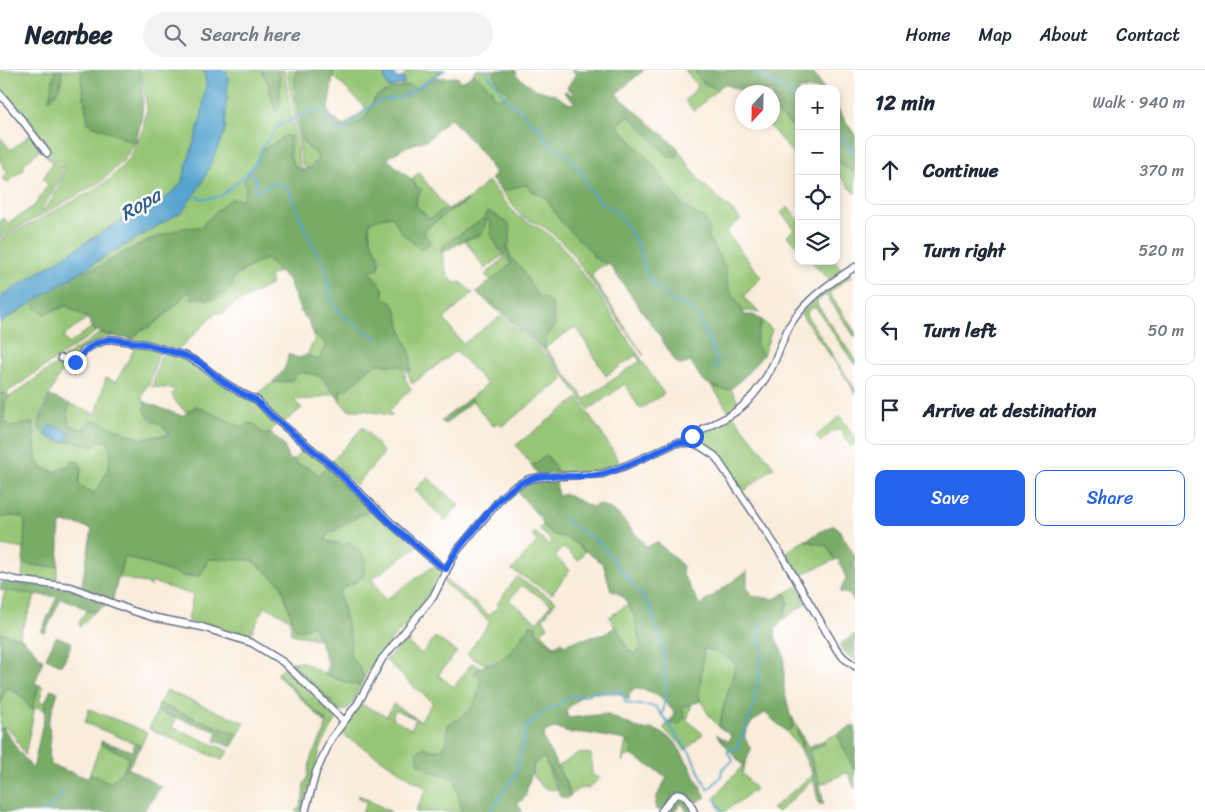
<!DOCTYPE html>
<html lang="en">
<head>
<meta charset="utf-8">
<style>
  body { margin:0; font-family:Sriracha,sans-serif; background:#f2f2f3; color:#1f2937 }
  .controls { position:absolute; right:15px; top:15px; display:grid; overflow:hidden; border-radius:10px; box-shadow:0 2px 8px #0003 }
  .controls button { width:45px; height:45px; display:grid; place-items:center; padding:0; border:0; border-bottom:1px solid #e0e1e3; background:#fff; color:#1f2937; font:25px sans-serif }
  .compass { position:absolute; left:735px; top:15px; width:45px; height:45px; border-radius:50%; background:#fff; box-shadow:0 2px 8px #0003; rotate:202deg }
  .stop { position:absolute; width:15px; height:15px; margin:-11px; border:4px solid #2563eb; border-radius:50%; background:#fff }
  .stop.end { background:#2563eb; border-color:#fff; box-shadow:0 1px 5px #0008 }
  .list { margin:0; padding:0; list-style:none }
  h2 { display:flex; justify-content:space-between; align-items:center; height:65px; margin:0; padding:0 20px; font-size:21px }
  h2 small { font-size:16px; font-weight:400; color:#747a83 }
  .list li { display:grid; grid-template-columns:32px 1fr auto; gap:15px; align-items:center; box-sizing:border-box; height:70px; margin:0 10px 10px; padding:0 10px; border:1px solid #e0e1e3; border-radius:10px }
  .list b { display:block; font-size:19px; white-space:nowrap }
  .list em { font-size:16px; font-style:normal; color:#747a83 }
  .actions { display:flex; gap:10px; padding:15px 20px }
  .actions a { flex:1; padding:11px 0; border:1px solid #2563eb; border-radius:10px; text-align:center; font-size:18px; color:#2563eb }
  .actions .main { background:#2563eb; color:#fff }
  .icon { flex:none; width:28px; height:28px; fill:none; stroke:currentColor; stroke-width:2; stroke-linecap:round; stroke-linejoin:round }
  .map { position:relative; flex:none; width:855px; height:742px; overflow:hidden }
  header { display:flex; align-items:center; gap:30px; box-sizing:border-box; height:70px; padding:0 25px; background:#fff; border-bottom:1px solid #e0e1e3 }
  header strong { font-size:24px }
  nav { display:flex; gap:28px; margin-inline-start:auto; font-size:18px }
  .search { width:350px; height:45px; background:#f2f2f3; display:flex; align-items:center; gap:12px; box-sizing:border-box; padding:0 18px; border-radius:28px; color:#747a83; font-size:19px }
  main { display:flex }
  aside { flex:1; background:#fff }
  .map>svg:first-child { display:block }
</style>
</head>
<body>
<header>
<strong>Nearbee</strong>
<div class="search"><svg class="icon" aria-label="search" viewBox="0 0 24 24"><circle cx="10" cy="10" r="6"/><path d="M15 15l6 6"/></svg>Search here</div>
<nav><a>Home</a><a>Map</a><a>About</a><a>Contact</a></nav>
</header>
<main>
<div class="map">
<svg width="855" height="742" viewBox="0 0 855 742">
  <rect width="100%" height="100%" fill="#fff"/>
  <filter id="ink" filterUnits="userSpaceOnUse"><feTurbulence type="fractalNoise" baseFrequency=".02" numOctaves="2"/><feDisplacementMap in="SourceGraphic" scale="10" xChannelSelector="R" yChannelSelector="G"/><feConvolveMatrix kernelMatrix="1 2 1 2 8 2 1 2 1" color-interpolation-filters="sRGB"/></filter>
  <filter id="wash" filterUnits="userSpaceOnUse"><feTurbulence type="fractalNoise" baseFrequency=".0096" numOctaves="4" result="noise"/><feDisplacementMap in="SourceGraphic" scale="20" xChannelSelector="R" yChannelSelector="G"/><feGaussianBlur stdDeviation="1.12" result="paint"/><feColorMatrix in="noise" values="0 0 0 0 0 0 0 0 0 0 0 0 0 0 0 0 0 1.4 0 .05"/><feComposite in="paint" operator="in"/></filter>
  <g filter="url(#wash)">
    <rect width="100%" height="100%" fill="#f9ecdb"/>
    <path fill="#96c675" stroke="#587a6a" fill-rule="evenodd" d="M 0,0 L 55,0 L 50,29 L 60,18 L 62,0 L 82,0 L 81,7 L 88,53 L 135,73 L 123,91 L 101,112 L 0,168 L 0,151 L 4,148 L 8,153 L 34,136 L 48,115 L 43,109 L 52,93 L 45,85 L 46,83 C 50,87 59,92 61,97 C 65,110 43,134 39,143 C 51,135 62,113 64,99 L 61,93 L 49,83 L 0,22 Z
      M 141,0 L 204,0 L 206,15 L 201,49 L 181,114 L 164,130 L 142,137 L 0,227 L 0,170 L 96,119 L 111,108 L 130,88 L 143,59 L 147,38 Z
      M 226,0 L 261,0 L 269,16 L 269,21 L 278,40 L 280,38 L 280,7 L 278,0 L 284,0 L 300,97 L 306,100 L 301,101 C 287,91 290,83 290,67 L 284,66 L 279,71 L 263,79 L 245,109 L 246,122 L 242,130 L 218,140 L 200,157 L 184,158 L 149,170 L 113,188 L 101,197 L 80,202 L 183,141 L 225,61 L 228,8 Z
      M 287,0 L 296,0 C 292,26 301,53 308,78 C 314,81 318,83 318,90 L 307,99 L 302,95 Z
      M 334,0 L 336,1 L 382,0 L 386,14 L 389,18 L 405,12 L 403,6 L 409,0 L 443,0 L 415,18 L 409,15 C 399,19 384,20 375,28 C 372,31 373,36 371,39 C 367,49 352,60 342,57 L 365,40 L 365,37 L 332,5 Z
      M 476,0 L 492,0 L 499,15 L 508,24 L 499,29 L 495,28 L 490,18 L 473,3 Z
      M 685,0 L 695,0 C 699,12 707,16 718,19 L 694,41 L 685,31 L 698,16 Z
      M 773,39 L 799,62 L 799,91 L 767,53 L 772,52 Z
      M 627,47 L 632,48 L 678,81 L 676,76 L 698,109 L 741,149 L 726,162 L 761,207 L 745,225 L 746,230 L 759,241 L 758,243 L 752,241 L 743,241 L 732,224 L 728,215 L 725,197 L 708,167 L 709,157 L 678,129 L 655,98 L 617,54 Z
      M 31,64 L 41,79 L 23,95 L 25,99 L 6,113 L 2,108 L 8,103 L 0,91 L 0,67 L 11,80 Z
      M 836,88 L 842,96 L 855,102 L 855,124 L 836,101 Z
      M 419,103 L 446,138 L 429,149 L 416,135 L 417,126 L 420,123 L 412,108 Z
      M 488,111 L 517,146 L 546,162 L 565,180 L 598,224 L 664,324 L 640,339 L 625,314 L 589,340 L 557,296 L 544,280 C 545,272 548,260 555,255 L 552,234 L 538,227 L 521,198 L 512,189 L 507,177 L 510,173 L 506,152 L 490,142 C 477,157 456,164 441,178 C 445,190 443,206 456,213 L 461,212 L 473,223 L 444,249 L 463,274 L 501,246 C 520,263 554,286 563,310 L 502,356 L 498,352 L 493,356 L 470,328 L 487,314 L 456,281 L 412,314 L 407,300 L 411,301 L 408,277 L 400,257 L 398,245 L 393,234 L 383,227 L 383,218 L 370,203 L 370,201 L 381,189 C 374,177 367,166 370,152 L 380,148 L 392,146 L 401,162 L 420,179 L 425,178 L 430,172 L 423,161 L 451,140 L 464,134 ZM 573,258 L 578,260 L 606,306 L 636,285 L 640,291 L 585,329 L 545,278 Z
      M 527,115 L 541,126 L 546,128 L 562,153 L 591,182 L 594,188 L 609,194 C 602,196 593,199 592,207 L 644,286 L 569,179 L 546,158 L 521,146 L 499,118 L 506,121 L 519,116 Z
      M 788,137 L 799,150 L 799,178 L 787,166 L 795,159 L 781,143 Z
      M 486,149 L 491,154 L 494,173 L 511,194 L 491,211 L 485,205 L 504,188 L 502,186 L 485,199 L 465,170 L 479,165 L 484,161 Z
      M 262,189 L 268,189 L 279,202 L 269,206 L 272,214 L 236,233 L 224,243 L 216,243 L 179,279 L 128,269 L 138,264 L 140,260 C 154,256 165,245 176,235 C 181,230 183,224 190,222 L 192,225 L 203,228 Z
      M 811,191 L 835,191 L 843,201 L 829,210 Z
      M 848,203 L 851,206 L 829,223 L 855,262 L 855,267 L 826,225 L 817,231 L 817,234 L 855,290 L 855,295 L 817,239 L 814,237 L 808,240 L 807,246 L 855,319 L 855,324 L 849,312 L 801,244 L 818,225 Z
      M 32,233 L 43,244 L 67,236 L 87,248 L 63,267 L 69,274 L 92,257 L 94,260 L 97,261 L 6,323 L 0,324 L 0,253 Z
      M 762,250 L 772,260 L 763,285 C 751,273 759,263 762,250 Z
      M 101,263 L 113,266 C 96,268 86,280 74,291 L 63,288 Z
      M 314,265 L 325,271 L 326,276 L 321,284 L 321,288 L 317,290 L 307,285 L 314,270 Z
      M 137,274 L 159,281 L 149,316 L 146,316 L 142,327 L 145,332 L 146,343 L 150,350 L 160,354 L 169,363 L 169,364 L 141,369 L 97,351 C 91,350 87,353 84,358 L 80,359 L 70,355 C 67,347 66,342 70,334 L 96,344 L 106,308 L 116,312 Z
      M 164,283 L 184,287 L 257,332 L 278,353 L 267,365 L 260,361 L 244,359 L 196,336 L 187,342 C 179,337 176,333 172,325 L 175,319 L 152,317 L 161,285 Z
      M 61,291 L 66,292 C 59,308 36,344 40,360 L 45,364 L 46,366 L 61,372 L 74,371 L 82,374 L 100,371 L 108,371 C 116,389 105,408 95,423 L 83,418 L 78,413 L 82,398 L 73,391 L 67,396 L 55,402 L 43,398 L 36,390 L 34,358 L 22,354 L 11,358 L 4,350 L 5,332 L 11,326 Z
      M 377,294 L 398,296 L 404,298 L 406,311 L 411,319 L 389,341 L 393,346 L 363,340 L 348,340 L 340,331 L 340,321 C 356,317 363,301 377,294 Z
      M 300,301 L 323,307 L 327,316 L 335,323 L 314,329 L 293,330 L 302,338 L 283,353 L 260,331 L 258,327 C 264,312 277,313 291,311 Z
      M 712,316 L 725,320 L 731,319 L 740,335 L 729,342 Z
      M 578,328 L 610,376 L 619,392 C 603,403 577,402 559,403 L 547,385 L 532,396 L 516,375 Z
      M 734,346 L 774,397 L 743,422 L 713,380 L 695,369 L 698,366 Z
      M 840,346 L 855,368 L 855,373 L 851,377 L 840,359 L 832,362 L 820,372 L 816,366 Z
      M 363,357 L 384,383 L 356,415 L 331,392 Z
      M 305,376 L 329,395 L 319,405 L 310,398 L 296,394 L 294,389 Z
      M 427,407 L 459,435 L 445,451 L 415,420 Z
      M 374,439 L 417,477 L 372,509 L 385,530 L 435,495 L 442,501 C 425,543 385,569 364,608 L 360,598 L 350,585 L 351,570 L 339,523 L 345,516 L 357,512 L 362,483 L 349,472 L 344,475 L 326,471 L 326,466 L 358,446 Z
      M 10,446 L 22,447 L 25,452 L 25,479 L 0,475 L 0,448 Z
      M 543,456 L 554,465 L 568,468 L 585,481 L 578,491 L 569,482 L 563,478 L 555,486 L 570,500 L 552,524 L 512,500 L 537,472 L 532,465 L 535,462 L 549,475 L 552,472 L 539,459 Z
      M 807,469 L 806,470 L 827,476 L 835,490 L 800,505 L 786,482 Z
      M 124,486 L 183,506 L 193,507 L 205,498 L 208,489 L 252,490 L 281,514 L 295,559 L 304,559 L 313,555 L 315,558 L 318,569 L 291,564 L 290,549 L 265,536 L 248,569 L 188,551 L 193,525 L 152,512 L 151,517 L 147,514 L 119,507 Z
      M 23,494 L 48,497 L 58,496 L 56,514 L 22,509 Z
      M 517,507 L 556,531 L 543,549 L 548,557 L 541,562 L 554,576 L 562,572 L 563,574 L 555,578 L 536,561 L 527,562 C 509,584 496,607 467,584 L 490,552 L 443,512 L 445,509 L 489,545 L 499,536 L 497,534 ZM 522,515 L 551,534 L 537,552 L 509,530 Z
      M 798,516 L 806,533 L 782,550 L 788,532 L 785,523 Z
      M 5,520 L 36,524 L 20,564 L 21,569 L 0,563 L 0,541 Z
      M 103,532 L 114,535 C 98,535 89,547 80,557 L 79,552 L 86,541 C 95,543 98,539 103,532 Z
      M 628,534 L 635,548 L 641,579 L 634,584 L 628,579 L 609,547 Z
      M 435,567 L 457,582 L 438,605 L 454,617 L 472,593 L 481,598 L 474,603 L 481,610 C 477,636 470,643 448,655 L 447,669 L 443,679 L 416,682 L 419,694 L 429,700 L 455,709 L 462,742 L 415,742 L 427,719 L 339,662 L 360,634 L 387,646 L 393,634 L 420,651 L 433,632 L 415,618 L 386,590 L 404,570 L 422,584 ZM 395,640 L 416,649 L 411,659 L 392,648 Z
      M 704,578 L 725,586 L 736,594 L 723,639 L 719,657 L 708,644 L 699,628 Z
      M 291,592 L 304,592 L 324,604 L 360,616 C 356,626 352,640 341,641 Z
      M 284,597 L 337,648 L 321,677 L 301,742 L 295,742 L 300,736 L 303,728 L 304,714 L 307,709 L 311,687 L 325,661 L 326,651 L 278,603 Z
      M 39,615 L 43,617 L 39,631 L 45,633 L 45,643 L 40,638 L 35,637 L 25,685 L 15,667 L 6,657 L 0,659 L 1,628 L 5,617 L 20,625 L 32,639 Z
      M 166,620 L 245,653 L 238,665 L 159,634 Z
      M 692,633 L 687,650 L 703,664 L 685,681 L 679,672 L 663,659 L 669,652 L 674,655 L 684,643 L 682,637 Z
      M 89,639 L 147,662 L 141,676 L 85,653 Z
      M 157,641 L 176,648 L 172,657 L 229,681 L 222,690 L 149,659 Z
      M 792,646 C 797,657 802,668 801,680 L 786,661 L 793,657 Z
      M 837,664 L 854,700 L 855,719 L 848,702 L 820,715 L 809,681 L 824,673 L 824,670 Z
      M 626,670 L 632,678 L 631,685 L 624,687 L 622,692 Z
      M 101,674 L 130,687 L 125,698 L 111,714 L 90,703 Z
      M 578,683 L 591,684 L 592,705 L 600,708 L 589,718 L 578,719 L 570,726 L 568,717 L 558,697 Z
      M 544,687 L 557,720 C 541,719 540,716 532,703 L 534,693 Z
      M 742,696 L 744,697 L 742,703 L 756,719 L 724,742 L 721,742 L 714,728 Z
      M 813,704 L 814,709 L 778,742 L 772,739 Z
      M 359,725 L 391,742 L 362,742 L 367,733 L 358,728 Z"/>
    <path fill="#78ab66" stroke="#4a6d62" d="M 55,0 L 62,0 C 61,14 60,21 49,30 Z
      M 82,0 L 139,0 C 145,26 144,48 135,73 L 88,53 L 81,7 Z
      M 261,0 L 278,0 L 280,7 L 280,38 L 278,40 L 276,40 C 271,31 271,24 269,15 C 267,10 263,5 261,0 Z
      M 296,0 L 334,0 L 328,40 L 330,45 L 345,58 L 350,58 L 366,47 L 376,27 L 392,19 L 409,15 L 415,18 L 402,26 L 403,28 L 435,8 L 457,7 L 462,12 L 474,4 L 490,18 L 495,28 L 499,29 L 508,24 L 499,15 L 492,0 L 515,0 L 517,3 L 516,5 L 535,19 L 555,25 L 570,34 L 574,33 L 574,31 L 564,23 L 565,21 L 573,25 L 574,23 L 567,18 L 576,3 L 572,0 L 644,0 L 616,24 L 676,76 L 678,81 L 677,87 L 669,87 L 632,48 L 627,47 L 618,55 C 628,69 642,82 654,96 C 667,113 682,144 705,147 L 709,157 L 708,167 L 725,197 L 728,215 L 732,224 L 745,245 L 753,245 L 762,250 C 759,263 751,273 763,285 L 744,307 L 731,319 L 725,320 L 712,316 L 702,310 L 691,292 L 681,295 L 676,292 L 657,262 L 609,194 C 599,190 597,193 591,182 L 562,153 L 546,128 L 530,120 L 527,115 L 519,116 L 506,121 L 499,118 L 491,109 L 495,103 L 481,82 L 450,48 L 429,69 L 405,77 L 387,89 L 411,109 L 412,108 L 416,117 L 422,119 L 417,126 L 416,135 L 429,149 L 446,138 L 447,139 L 468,129 L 464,134 L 451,140 L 423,161 L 430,172 L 425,178 L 420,179 L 401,162 L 392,146 L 380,148 L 370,152 C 365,172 382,180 379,198 L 370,201 L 370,203 L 383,218 L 383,227 L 393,234 L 398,245 L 400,257 L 411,285 L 411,301 L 398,296 L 377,294 L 371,297 L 347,319 L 340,321 L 340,331 C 337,327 323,307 320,306 C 314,304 306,304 300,302 L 291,311 L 272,312 C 282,304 287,298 288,284 L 299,288 L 307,285 L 317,290 L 321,288 L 321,284 L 326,276 L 324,271 L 314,265 L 308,250 L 301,242 L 288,209 L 279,202 L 268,189 C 262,189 240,201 236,206 C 233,209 233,213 232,217 L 217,228 L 207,230 L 203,228 L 190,229 L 192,225 L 190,222 L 185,224 L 177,234 L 150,257 L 140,260 L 134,268 L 120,268 L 94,260 L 87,248 L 67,236 L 43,244 L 32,233 L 80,202 L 101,196 L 113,188 L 149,170 L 183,158 L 200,157 L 230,129 L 242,129 C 245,123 248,119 244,113 L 245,109 L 263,79 L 279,71 L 284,66 L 290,66 C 290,80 287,98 304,101 L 312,97 L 318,90 C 317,79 306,79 302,70 C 297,60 300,60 300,51 C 300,49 299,46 298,43 C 296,29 294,15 296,0 Z
      M 695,0 L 811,0 L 824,19 L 799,19 L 799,62 L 773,39 L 772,22 L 746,22 L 724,14 L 718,19 C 707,16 699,12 695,0 Z
      M 836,36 L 855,65 L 855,102 L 842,96 L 836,88 Z
      M 487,142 L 490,142 L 509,154 L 511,162 L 507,177 L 508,181 L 512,189 L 521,198 L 538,227 L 543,227 L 552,234 L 555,256 C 548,260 545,272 544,280 L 476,222 L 507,198 L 511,193 C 505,181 486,170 491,154 L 489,150 L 486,150 L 484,161 L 479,165 L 465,170 L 442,183 L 441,179 L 449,171 L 485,148 Z
      M 5,323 L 11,326 L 5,332 L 4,350 L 11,357 L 22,354 L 33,353 L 36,390 L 43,398 L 55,402 L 67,396 L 73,391 L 79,392 L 82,398 L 78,413 L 83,418 L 94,423 C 105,408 116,389 107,371 L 100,371 L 93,377 L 74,371 L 65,372 L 71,362 L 49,356 L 45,364 L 40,360 L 39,355 L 50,326 L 70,334 C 66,342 67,347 70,355 L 80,359 L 84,358 C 87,353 91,350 97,351 L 141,369 L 169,365 L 169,363 C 166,360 163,356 160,354 C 150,347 144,348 145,332 L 182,346 L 196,336 L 244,358 L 248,353 L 254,354 L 260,361 L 267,365 L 271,363 L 284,375 L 287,386 L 291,390 L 294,389 L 296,394 L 310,398 L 318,405 L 329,395 L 374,439 L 358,446 L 326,466 L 326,471 L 344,475 L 349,472 L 362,483 L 366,490 L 363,507 C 356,513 345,514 339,523 L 351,570 L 350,585 L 360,598 L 364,608 L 360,616 L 339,610 L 325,603 L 328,594 L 315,558 L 312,555 L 299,561 L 295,559 L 281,514 L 252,490 L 208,489 L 200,506 L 183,506 L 124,486 L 112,532 L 81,519 L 92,459 L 76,454 L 60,453 L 58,496 L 48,497 L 23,494 L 25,452 L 22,447 L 10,446 L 0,448 L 0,324 Z
      M 470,328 L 473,331 L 445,354 L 441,351 Z
      M 546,385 L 559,403 L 538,405 L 532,396 Z
      M 556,410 L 558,426 L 565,424 L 592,437 L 599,434 L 612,440 L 618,444 L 647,477 L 657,472 L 683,496 L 682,503 L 700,535 L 747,501 L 747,516 L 751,526 L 774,529 L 785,523 L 788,532 L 782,550 L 776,559 L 775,567 L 784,586 L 784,619 L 793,657 L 786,661 L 765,643 C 758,647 743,658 745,668 C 746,671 749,676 751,679 L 744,697 L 716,664 L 729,672 L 731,665 L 719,657 L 723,639 L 736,595 C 726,586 717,581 704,578 L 699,627 L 701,631 L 682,637 L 685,648 L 678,655 L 669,652 L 673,647 L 674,642 C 662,628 653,619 634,619 L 629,624 L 629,630 L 619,624 L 613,623 L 585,623 L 566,640 L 568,648 L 606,644 L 642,660 L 653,659 L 662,663 L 675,672 L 689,695 L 706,727 L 691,735 L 690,742 L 687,742 L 682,733 L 673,742 L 657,740 L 655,738 L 657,726 L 667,707 L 631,685 L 632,678 L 626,670 C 613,668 599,665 585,663 C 578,663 572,664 565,662 L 564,660 L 553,658 L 545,662 L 543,668 L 568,717 L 570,726 L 566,729 L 559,725 L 556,713 L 544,687 L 534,693 L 525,727 L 518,734 L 522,742 L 462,742 L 455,709 L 429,700 L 419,693 L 416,682 L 424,677 L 434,681 L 443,678 L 447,668 L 448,655 C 470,643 477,636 481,610 L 474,603 L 484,595 L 495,594 L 508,584 L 521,569 L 522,564 L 527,562 L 531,554 L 536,556 L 536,562 L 555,578 L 578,570 L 605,564 L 616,556 L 628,580 L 634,584 L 641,579 L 635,548 L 628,534 L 622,526 L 611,520 L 603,494 L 568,468 L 554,465 L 543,456 L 541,449 L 516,420 L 532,413 Z
      M 834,455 L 838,458 L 855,486 L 855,532 L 848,524 L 840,522 L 846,508 L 838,489 L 835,490 L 827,476 L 806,471 L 819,462 Z
      M 8,511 L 23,514 L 72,519 L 103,532 L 98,539 L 91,542 L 74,533 L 61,528 L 45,563 L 41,562 L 57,527 L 0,520 L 1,513 Z
      M 0,563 L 23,569 L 43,590 L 35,613 L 39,615 L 32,640 L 20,625 L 6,617 L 0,635 Z
      M 855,564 L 855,591 L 843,581 L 839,575 Z
      M 56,567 L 72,572 L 65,589 L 61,595 L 46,588 Z
      M 291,592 L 341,641 L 336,640 L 289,595 Z
      M 278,603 L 326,651 L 327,655 L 277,605 Z
      M 51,619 L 58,622 L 48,654 L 51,665 L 49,687 L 51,695 L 87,708 L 90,703 L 111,713 L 125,698 L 129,687 L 101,674 L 101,671 L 132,681 L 135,673 L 141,676 L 128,698 L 161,717 L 143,742 L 0,742 L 0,659 L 4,658 L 17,679 L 33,699 L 45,643 L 45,633 Z
      M 159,634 L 238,665 L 232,677 L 215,671 L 218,662 L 157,641 Z
      M 855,655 L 855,699 L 854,700 L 837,664 Z
      M 798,658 L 808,677 L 824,670 L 825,673 L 809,681 L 820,715 L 824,734 L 819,734 L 812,703 L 801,680 L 801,672 L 797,665 Z"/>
    <path fill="#56a4cf" stroke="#386a96" d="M 204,0 L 226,0 L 228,8 L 225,61 L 202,113 L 183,141 L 105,186 L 0,253 L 0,227 L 142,137 L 164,130 L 181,114 L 201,49 L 206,15 Z
      M 382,0 L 393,0 L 396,8 L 403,8 L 405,13 L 388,18 Z
      M 49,355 L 71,362 L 65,372 L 46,366 L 46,361 Z"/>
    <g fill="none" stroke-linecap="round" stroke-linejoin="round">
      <path stroke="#56a4cf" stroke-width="2" d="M 485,0 L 508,31 L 521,40 L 531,53 L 540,56 L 548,73 L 567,84 L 583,104 L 588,118 L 602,133 L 618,143 L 633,166 L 641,182 L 643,196 L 654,214 L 672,231 L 689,237 L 698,247 L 717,288 L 715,300
        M 748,0 C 764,4 783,21 799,30
        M 836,59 L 855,83
        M 249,101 L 256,109 L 257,122 L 274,113 L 288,118 L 306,162 L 326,198 L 331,232 L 346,248 L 378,269
        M 192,125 L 205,129 L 221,126 L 241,109 L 256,93 L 264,74 L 278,56 L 311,41 L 323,43 L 339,64 L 368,38 L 382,30 L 403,27 L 445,0
        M 562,449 L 600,473 L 650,536 L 663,578 L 666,614 L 663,643
        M 716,730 L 723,742
        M 42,742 L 54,735 L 63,720
        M 490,742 L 515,705 L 522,677 L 525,659 L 543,642 L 561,634 L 567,628 L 573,626 L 586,626 L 592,622 L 599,621 L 620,621 L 624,624 L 625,632 C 634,636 646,634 656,637 L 690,683 L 708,720 L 721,706 L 722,699 L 733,691 L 727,681 L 737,678 L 752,641 L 756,620 L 762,586 L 759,565 L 760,551"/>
    </g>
  </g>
  <g filter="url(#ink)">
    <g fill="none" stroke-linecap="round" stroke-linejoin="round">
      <g stroke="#69718a" stroke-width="9">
        <path id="minor" d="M 0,24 L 22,50 L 47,83
          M 61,288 L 75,292 L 85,280 L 95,274 L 110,269 L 145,274 L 186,286 L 199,293 L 222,311 L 241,323 L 257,330 L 272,346 L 332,396 L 393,455 L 438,494 L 446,499
          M 685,373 C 703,355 731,350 748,331 C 759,319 769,304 775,290 C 780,278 784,266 790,255 C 805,230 831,212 855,197
          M 0,506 L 15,510 L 71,517 L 130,540 L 152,547 L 202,557 L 252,573 L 283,592 L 344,651
          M 305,742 L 316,702 L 331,669 L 358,633 L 382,589 L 433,527 L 456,482 L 502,427 L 512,418 L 529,409 L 541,407 L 602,404 L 625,396 L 676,373 L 692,373 L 700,376 L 715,386 L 781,484 L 837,580 L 844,588 L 855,596
          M 661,742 C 675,723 682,713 694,742"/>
      </g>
      <use href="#minor" stroke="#fff" stroke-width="6"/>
    </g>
  </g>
  <g fill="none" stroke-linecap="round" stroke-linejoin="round" filter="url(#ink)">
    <path stroke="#2563eb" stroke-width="6" d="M 75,292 L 86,280 L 95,274 L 110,269 L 145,274 L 186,286 L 199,292 L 222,311 L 241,323 L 256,330 L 272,346 L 332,396 L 392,455 L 437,493 L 446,499 C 453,484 464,471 475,459 C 492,437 509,413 538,407 C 559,404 582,409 603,404 C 628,397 652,384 676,373 L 685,373 L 692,366"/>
  </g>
  <g text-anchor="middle" stroke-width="5" stroke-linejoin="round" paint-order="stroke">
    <g font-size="20" font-style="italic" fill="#335e8b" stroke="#fff">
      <text transform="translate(140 134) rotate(-31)" y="7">Ropa</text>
    </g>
  </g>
</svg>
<div class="controls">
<button>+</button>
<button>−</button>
<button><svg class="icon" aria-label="locate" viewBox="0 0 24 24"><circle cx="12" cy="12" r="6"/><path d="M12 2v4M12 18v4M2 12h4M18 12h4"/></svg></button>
<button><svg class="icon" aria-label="layers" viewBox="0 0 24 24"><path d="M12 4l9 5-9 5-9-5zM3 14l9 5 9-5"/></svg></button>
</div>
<svg class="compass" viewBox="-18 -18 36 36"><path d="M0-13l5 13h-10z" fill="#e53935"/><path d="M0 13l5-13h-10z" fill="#747a83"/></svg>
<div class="stop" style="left:692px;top:366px"></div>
<div class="stop end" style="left:75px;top:292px"></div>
</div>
<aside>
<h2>12 min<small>Walk · 940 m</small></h2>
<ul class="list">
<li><svg class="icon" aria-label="ahead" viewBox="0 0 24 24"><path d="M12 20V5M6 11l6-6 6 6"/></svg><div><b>Continue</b></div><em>370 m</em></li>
<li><svg class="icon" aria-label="right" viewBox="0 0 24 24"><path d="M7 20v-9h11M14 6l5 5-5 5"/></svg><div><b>Turn right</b></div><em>520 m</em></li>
<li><svg class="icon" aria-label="left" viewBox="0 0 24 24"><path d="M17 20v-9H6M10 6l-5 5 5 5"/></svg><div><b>Turn left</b></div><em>50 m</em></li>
<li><svg class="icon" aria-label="arrive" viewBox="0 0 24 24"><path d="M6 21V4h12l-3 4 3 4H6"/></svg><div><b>Arrive at destination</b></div></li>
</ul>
<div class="actions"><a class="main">Save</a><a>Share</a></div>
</aside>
</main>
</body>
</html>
